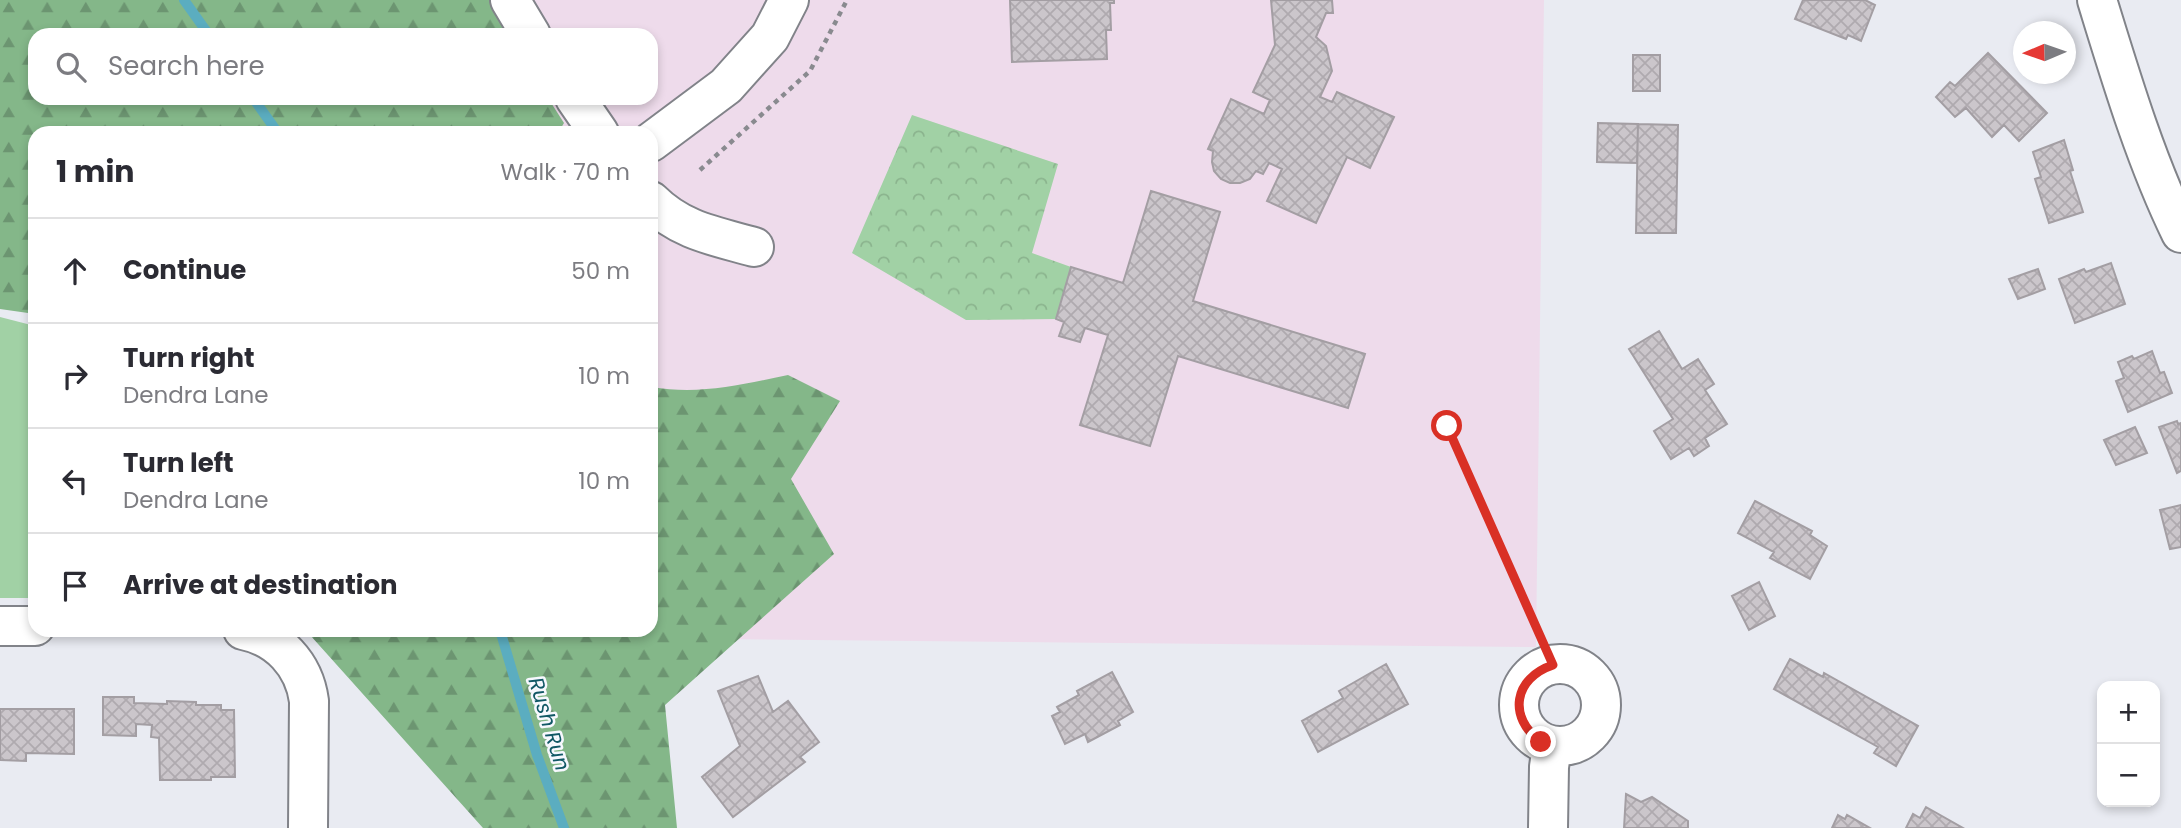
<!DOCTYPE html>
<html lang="en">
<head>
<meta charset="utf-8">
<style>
  body { margin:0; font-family:Poppins,sans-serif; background:#f7f7f7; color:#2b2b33 }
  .controls { position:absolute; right:21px; bottom:21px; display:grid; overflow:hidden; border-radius:14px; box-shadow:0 4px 10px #0003 }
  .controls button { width:63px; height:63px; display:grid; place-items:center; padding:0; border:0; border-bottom:2px solid #e1e1e2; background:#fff; color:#2b2b33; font:35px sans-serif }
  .compass { position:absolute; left:2013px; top:21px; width:63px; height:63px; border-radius:50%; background:#fff; box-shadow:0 4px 10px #0003; rotate:268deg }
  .stop { position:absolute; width:21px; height:21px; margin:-16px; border:5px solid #d93025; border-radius:50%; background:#fff }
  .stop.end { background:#d93025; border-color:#fff; box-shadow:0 2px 7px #0008 }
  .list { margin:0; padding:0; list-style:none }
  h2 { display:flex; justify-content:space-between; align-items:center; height:91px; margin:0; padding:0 28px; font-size:30px }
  h2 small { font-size:23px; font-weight:400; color:#7c7c81 }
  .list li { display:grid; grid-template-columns:46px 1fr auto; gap:21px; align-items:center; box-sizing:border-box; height:105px; padding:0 28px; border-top:2px solid #e1e1e2 }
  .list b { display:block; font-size:26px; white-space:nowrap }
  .list p { margin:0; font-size:23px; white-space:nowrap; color:#7c7c81 }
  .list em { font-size:23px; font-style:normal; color:#7c7c81 }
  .icon { flex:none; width:38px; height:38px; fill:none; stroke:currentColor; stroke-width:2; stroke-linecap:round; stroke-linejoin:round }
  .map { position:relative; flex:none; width:2181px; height:828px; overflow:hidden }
  .search { position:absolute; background:#fff; box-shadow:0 4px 10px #0003; left:28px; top:28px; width:630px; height:77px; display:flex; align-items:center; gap:18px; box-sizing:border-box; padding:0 24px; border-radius:21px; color:#7c7c81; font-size:26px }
  .panel { position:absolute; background:#fff; box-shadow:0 4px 10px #0003; left:28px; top:126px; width:630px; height:511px; border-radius:21px }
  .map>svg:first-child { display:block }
</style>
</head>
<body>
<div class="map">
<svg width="2181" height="828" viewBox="0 0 2181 828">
  <defs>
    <pattern id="forest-firs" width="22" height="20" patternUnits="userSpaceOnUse" patternTransform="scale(1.75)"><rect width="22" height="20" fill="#84b789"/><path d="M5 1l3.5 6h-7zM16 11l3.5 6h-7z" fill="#6c9571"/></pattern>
    <pattern id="park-crowns" width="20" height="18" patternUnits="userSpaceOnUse" patternTransform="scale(1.75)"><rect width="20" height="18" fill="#a1d1a5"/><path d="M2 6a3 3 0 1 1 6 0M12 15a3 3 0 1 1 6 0" fill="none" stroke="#8bb48e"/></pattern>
    <pattern id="building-cross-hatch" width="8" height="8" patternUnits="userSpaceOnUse" patternTransform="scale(1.75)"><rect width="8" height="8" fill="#cbc6cb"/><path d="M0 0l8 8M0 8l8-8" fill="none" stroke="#afaaaf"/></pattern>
  </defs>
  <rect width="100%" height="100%" fill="#e9ebf2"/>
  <path fill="#eedbeb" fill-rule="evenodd" d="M 0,0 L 1544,0 L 1536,647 L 310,635 L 310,630 L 651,630 L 651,133 L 35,133 ZM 35,35 L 651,35 L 651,98 L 35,98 Z"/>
  <path fill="#a1d1a5" d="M 0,317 L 35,326 L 35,598 L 0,598 Z"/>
  <path fill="url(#forest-firs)" d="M 0,0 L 489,0 L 509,35 L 35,35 L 35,98 L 548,98 L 564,123 L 558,133 L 35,133 L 35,314 L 0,309 Z
    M 788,375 L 840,401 L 791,479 L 834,554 L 665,705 L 677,828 L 483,828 L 310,635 L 309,630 L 651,630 L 651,387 C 700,395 740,385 788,375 Z"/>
  <path fill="url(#park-crowns)" d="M 912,115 L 1058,164 L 1032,253 L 1071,267 L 1056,319 L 966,320 L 852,253 Z"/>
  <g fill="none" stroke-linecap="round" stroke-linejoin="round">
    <path stroke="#5badc0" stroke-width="10" d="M 184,0 L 209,35
      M 253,98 L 278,133
      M 500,630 L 537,755 L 564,828"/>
  </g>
  <path fill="url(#building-cross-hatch)" stroke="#a39ea3" stroke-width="2" d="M 1010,0 L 1114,0 L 1114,3 L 1110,3 L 1111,30 L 1106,30 L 1107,59 L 1012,62 Z
    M 1271,0 L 1332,0 L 1333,13 L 1326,13 L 1316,37 L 1326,46 L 1332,71 L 1320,97 L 1332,102 L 1337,92 L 1394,117 L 1370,168 L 1347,157 L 1316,223 L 1267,201 L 1282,169 L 1269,163 L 1263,174 L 1256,171 L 1250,179 L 1240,183 L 1230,183 L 1221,179 L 1214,171 L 1212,162 L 1213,151 L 1208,149 L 1231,99 L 1264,114 L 1270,100 L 1253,92 L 1275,45 Z
    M 1803,0 L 1865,0 L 1875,5 L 1861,41 L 1848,35 L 1846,39 L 1795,19 Z
    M 1988,53 L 2047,113 L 2019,141 L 2004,125 L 1992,137 L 1966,108 L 1955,117 L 1936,97 L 1950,82 L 1955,86 Z
    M 1633,55 L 1660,55 L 1660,91 L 1633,91 Z
    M 1598,123 L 1638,124 L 1637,163 L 1597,162 Z
    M 1638,124 L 1678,125 L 1676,233 L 1636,233 Z
    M 2064,140 L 2073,170 L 2070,171 L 2083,212 L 2049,223 L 2035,179 L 2041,177 L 2033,152 Z
    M 1151,191 L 1220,212 L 1193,301 L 1365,354 L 1348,408 L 1178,356 L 1150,446 L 1080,425 L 1108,335 L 1085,328 L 1080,342 L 1059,336 L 1064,322 L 1056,319 L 1071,267 L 1123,283 Z
    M 2111,263 L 2125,304 L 2075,323 L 2059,279 L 2084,269 L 2086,272 Z
    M 2038,269 L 2045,289 L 2018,299 L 2009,279 Z
    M 1659,331 L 1682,369 L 1698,359 L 1714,384 L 1705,390 L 1727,424 L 1705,438 L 1709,446 L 1694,456 L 1689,448 L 1671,459 L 1654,431 L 1673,419 L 1629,349 Z
    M 2152,351 L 2160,373 L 2164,372 L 2172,393 L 2128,412 L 2116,381 L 2124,378 L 2118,362 L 2132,356 L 2134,359 Z
    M 2177,421 L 2178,424 L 2181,423 L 2181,471 L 2177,473 L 2159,427 Z
    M 2135,427 L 2147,453 L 2116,465 L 2104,440 Z
    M 1755,501 L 1812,531 L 1810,535 L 1827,546 L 1810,579 L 1770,558 L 1774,552 L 1738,533 Z
    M 2181,505 L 2181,547 L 2170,549 L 2160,510 Z
    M 1759,582 L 1775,616 L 1749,630 L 1732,596 Z
    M 1790,659 L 1823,677 L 1824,673 L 1918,726 L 1896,766 L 1874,753 L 1878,747 L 1774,689 Z
    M 1386,664 L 1408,704 L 1318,752 L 1302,721 L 1343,698 L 1339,691 Z
    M 1112,672 L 1133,712 L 1118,721 L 1120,725 L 1088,742 L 1085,734 L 1065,744 L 1052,716 L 1060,712 L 1057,707 L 1079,695 L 1077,691 Z
    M 758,676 L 773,712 L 788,701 L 819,742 L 800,757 L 805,762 L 733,817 L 702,777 L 740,746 L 718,691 Z
    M 103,697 L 134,697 L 134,703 L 167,704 L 167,701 L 196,702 L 196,705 L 221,705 L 221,710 L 234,710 L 235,777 L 211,777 L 211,780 L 160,780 L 159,738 L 151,737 L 152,725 L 136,724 L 136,736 L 103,735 Z
    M 0,709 L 74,709 L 74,754 L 26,753 L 26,761 L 0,760 Z
    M 1626,794 L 1641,802 L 1652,797 L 1688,821 L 1688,828 L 1624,828 Z
    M 1926,807 L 1963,828 L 1906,828 L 1913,814 L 1920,818 Z
    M 1838,815 L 1845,819 L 1847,815 L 1870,828 L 1832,828 Z"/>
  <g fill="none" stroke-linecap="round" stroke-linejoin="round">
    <g stroke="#818389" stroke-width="42">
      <path id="minor" d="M 510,0 L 531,35
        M 2097,0 C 2121,78 2145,159 2181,233
        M 575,98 L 599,133
        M 651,142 L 726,86 L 770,37 L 789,0
        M 651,201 C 681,231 715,236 754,247
        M 0,626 L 35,626
        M 243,630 C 278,637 304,664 309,701 L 308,828
        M1519 705a41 41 0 1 1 82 0a41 41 0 1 1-82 0Z
        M 1548,828 L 1549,767 L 1552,746"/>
    </g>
    <path stroke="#898a8f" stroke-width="4.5" stroke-dasharray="5 5" stroke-linecap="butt" d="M 700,170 L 810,71 L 847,0
      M 1447,426 L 1553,665"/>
    <use href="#minor" stroke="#fff" stroke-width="38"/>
  </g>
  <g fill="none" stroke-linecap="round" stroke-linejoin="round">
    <path stroke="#d93025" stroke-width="9" d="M 1447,426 L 1553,665 C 1514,678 1507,717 1541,742"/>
  </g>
  <g text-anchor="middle" stroke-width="5" stroke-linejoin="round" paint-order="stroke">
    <g font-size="21" font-style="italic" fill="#115865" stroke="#f7f8fe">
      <text transform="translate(549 724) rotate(73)" y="7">Rush Run</text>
    </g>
  </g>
</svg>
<div class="controls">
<button>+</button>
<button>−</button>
</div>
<svg class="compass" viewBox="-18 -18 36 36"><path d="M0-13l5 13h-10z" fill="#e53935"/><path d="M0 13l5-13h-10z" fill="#7c7c81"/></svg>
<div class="stop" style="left:1447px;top:426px"></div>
<div class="stop end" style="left:1541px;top:742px"></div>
<div class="search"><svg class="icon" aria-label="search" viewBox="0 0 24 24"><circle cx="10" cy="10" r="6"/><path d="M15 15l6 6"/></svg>Search here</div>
<section class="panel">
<h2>1 min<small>Walk · 70 m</small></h2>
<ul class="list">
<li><svg class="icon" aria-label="ahead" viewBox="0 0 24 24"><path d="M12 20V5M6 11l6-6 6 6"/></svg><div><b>Continue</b></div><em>50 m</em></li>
<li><svg class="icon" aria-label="right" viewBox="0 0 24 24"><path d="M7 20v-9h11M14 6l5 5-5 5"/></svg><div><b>Turn right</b><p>Dendra Lane</p></div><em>10 m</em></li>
<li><svg class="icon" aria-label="left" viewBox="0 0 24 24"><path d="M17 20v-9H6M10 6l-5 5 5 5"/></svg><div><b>Turn left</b><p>Dendra Lane</p></div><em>10 m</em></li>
<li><svg class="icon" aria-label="arrive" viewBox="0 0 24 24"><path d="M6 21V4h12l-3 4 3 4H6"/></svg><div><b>Arrive at destination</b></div></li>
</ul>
</section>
</div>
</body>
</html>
